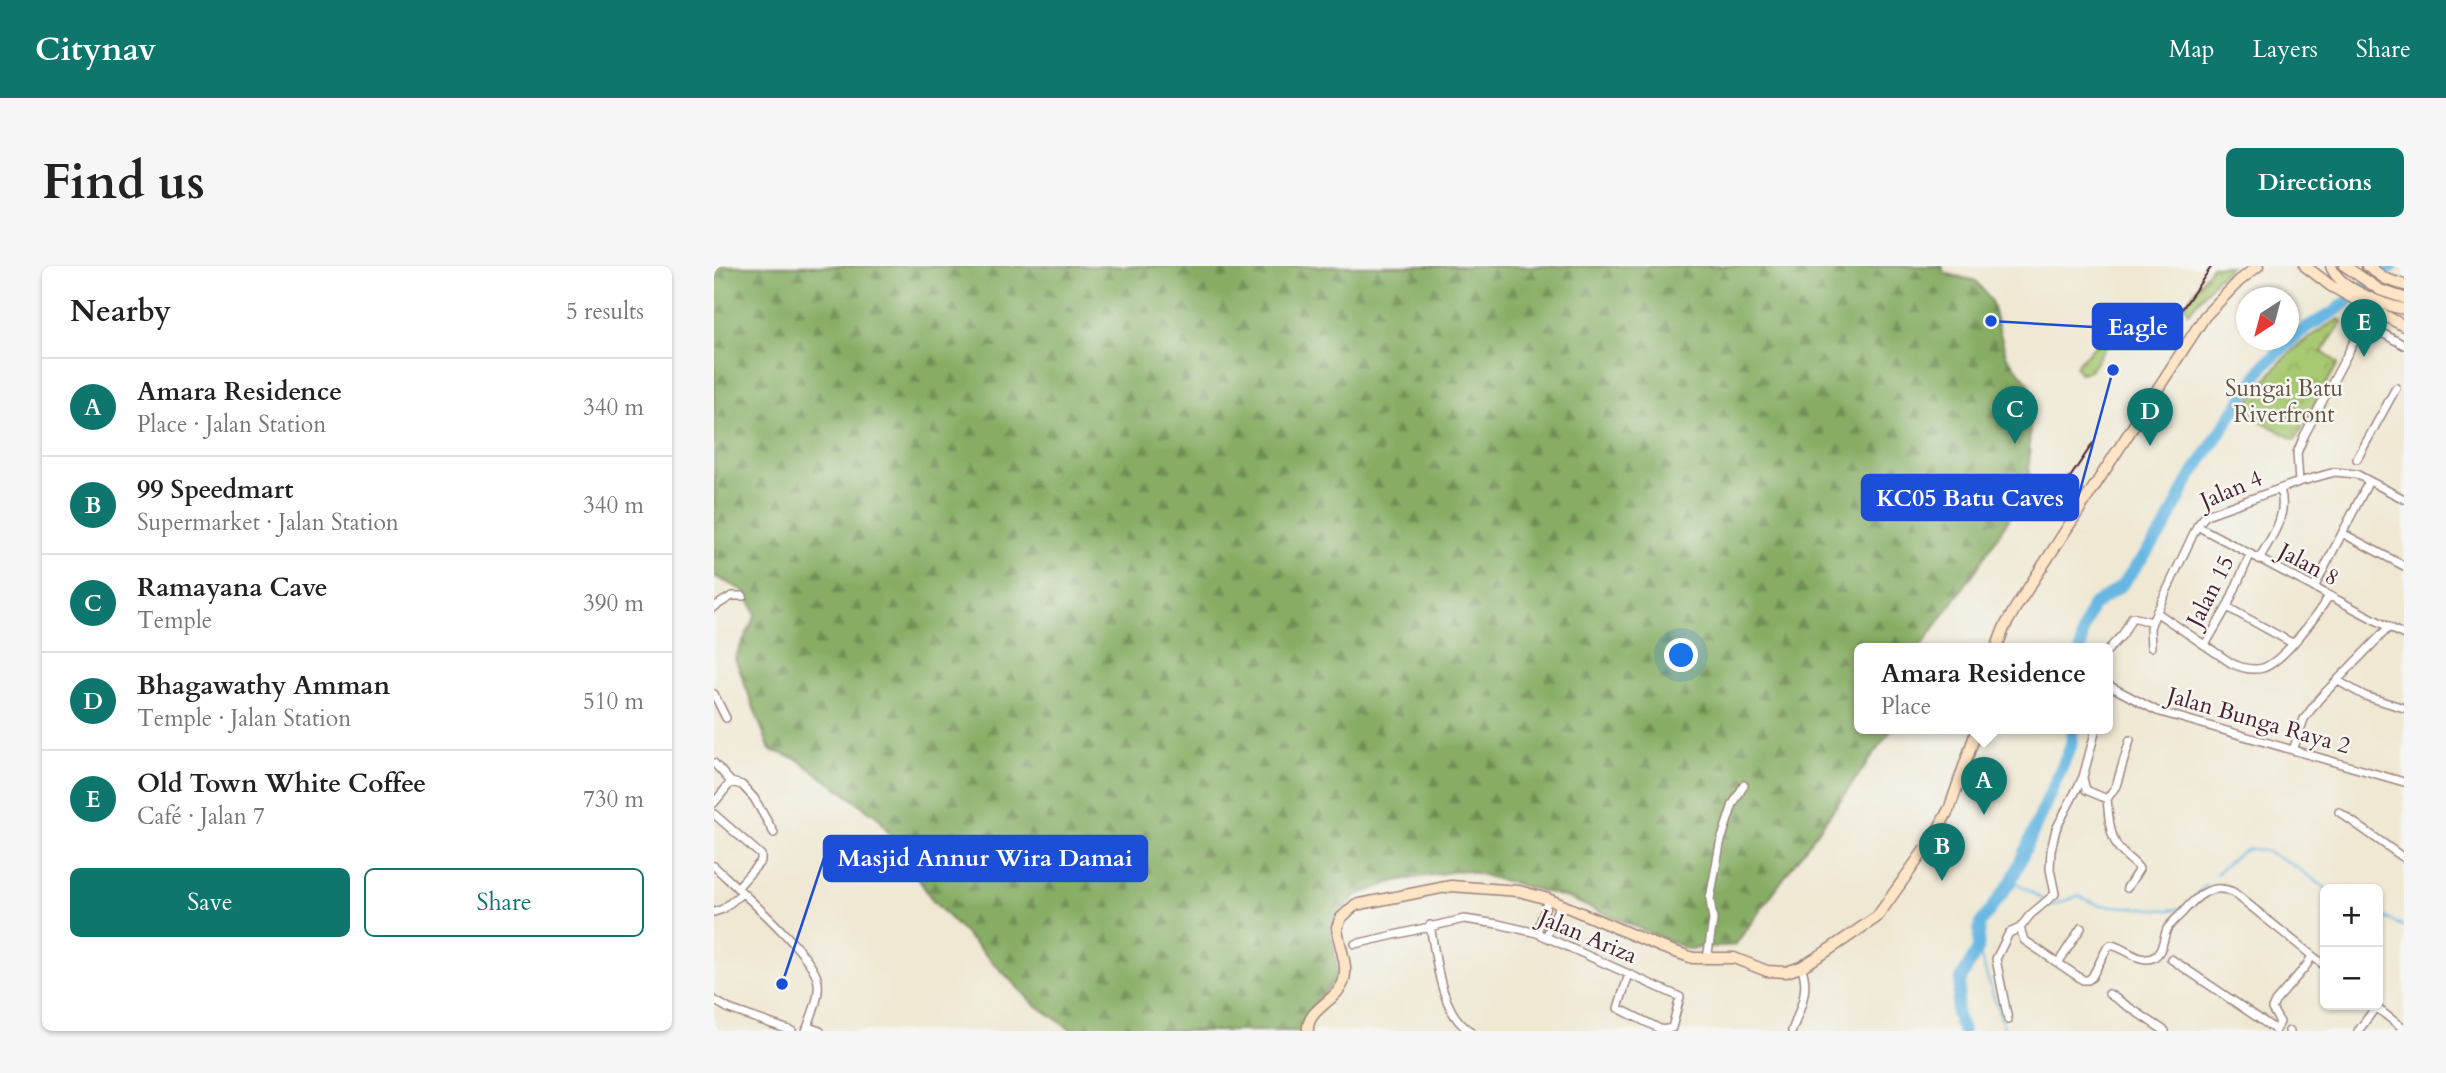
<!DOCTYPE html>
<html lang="en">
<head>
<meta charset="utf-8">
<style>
  body { margin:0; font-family:Cardo,serif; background:#f6f6f6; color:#222 }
  .controls { position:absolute; right:21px; bottom:21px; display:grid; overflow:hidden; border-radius:10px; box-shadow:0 2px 5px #0004 }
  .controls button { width:63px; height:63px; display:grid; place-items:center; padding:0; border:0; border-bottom:2px solid #e0e0e0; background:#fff; color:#222; font:35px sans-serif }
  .compass { position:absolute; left:1522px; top:21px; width:63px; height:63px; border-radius:50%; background:#fff; box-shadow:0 2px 5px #0004; rotate:216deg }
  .you { position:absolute; left:968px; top:390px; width:24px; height:24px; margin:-18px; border:5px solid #fff; border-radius:50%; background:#1a73e8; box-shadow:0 0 0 10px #1a73e833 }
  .badge { display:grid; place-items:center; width:46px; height:46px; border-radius:50%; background:#0f766e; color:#fff; font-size:23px; font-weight:700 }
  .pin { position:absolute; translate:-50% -58px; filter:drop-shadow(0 2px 4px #0008) }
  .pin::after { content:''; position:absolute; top:37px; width:24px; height:21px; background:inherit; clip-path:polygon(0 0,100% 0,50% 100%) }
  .popup { position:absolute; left:1140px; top:377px; width:259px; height:91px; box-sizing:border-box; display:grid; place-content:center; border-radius:10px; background:#fff; filter:drop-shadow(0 2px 5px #0005); font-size:23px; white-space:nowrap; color:#767676 }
  .popup b { font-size:26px; color:#222 }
  .popup::after { content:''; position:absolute; left:50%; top:100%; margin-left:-14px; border:14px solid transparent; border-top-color:#fff }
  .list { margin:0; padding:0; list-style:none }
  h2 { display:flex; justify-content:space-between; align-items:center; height:91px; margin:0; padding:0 28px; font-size:30px }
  h2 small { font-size:23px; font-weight:400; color:#767676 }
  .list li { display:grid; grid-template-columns:46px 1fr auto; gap:21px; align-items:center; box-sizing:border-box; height:98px; padding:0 28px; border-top:2px solid #e0e0e0 }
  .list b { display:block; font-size:26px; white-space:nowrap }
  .list p { margin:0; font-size:23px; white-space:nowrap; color:#767676 }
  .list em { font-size:23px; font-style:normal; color:#767676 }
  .actions { display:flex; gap:14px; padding:21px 28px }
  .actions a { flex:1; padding:16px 0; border:2px solid #0f766e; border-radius:10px; text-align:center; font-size:24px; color:#0f766e }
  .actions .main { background:#0f766e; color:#fff }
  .map { position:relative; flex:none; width:1690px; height:765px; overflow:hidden; border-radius:10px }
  header { display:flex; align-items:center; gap:42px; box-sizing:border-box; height:98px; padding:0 35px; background:#0f766e; color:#fff }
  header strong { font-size:33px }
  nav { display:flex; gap:38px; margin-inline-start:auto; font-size:24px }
  .intro { display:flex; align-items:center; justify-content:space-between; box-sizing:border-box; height:168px; padding:0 42px }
  h1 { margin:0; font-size:49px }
  .button { padding:18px 32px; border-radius:10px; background:#0f766e; color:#fff; font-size:24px; font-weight:700 }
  main { display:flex; gap:42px; padding:0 42px }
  aside { flex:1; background:#fff; border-radius:10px; box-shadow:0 2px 5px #0004 }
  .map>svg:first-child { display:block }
</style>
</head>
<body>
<header>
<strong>Citynav</strong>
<nav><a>Map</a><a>Layers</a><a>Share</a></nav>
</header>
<div class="intro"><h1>Find us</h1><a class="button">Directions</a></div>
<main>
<aside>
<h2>Nearby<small>5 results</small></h2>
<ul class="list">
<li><span class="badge">A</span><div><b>Amara Residence</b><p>Place · Jalan Station</p></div><em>340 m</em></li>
<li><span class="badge">B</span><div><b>99 Speedmart</b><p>Supermarket · Jalan Station</p></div><em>340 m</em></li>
<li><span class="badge">C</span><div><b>Ramayana Cave</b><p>Temple</p></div><em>390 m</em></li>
<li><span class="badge">D</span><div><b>Bhagawathy Amman</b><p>Temple · Jalan Station</p></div><em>510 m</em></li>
<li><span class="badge">E</span><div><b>Old Town White Coffee</b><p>Café · Jalan 7</p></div><em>730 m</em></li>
</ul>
<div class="actions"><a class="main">Save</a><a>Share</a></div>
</aside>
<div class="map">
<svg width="1690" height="765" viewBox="0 0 1690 765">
  <defs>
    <pattern id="grass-dots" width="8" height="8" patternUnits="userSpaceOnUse" patternTransform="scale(1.75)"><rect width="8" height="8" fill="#a8c972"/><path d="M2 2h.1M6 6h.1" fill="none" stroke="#92ac63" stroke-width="1.8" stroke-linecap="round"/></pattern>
    <pattern id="forest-firs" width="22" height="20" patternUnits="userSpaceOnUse" patternTransform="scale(1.75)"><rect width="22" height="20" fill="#86ad64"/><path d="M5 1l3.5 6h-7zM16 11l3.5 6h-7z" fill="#708c53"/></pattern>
    <pattern id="park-crowns" width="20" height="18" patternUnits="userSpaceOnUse" patternTransform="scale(1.75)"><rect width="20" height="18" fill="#a8c972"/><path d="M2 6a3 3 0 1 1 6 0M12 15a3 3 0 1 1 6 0" fill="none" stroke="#92ac63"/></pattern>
  </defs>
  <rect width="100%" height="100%" fill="#f6f6f2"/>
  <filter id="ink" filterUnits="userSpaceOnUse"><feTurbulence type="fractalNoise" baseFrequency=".0143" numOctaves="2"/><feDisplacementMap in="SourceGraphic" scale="14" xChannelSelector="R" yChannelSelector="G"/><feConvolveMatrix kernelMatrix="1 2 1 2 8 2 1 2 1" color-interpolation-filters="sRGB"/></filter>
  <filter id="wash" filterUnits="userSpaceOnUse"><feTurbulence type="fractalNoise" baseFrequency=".00686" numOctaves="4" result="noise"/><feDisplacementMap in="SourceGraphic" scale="28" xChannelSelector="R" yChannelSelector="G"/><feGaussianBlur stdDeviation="1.57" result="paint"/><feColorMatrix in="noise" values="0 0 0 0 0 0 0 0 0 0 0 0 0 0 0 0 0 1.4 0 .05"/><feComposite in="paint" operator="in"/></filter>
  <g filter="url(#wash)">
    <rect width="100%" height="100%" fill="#efe8d3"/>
    <path fill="url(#grass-dots)" stroke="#79744e" stroke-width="2" d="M 1498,0 L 1517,0 L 1502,13 L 1475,46 L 1471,39 Z
      M 1406,57 L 1377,104 L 1366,107 L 1362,101 L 1365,95 Z"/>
    <path fill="url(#forest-firs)" stroke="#686648" stroke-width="2" d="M 0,0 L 1228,0 L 1230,7 L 1262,15 L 1277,35 L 1292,89 L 1316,119 L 1315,221 L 1262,304 L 1205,383 L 1146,383 L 1146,463 L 1178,463 L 1021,679 L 974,683 L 854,632 L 750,604 L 681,615 L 641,630 L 616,658 L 624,709 L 586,759 L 591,765 L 359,765 L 319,737 L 219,635 L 165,552 L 83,493 L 56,484 L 21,392 L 42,349 L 31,325 L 0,310 Z"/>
    <path fill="url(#park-crowns)" stroke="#79744e" stroke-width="2" d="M 1626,53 L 1628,56 L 1608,86 L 1624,97 L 1581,174 L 1529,145 C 1559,102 1578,77 1626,53 Z"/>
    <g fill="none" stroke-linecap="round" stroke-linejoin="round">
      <path stroke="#67b7e2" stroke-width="2" d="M 1502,608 C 1512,600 1523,585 1537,583 C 1558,581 1596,611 1613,623
        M 1298,614 L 1330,634
        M 1483,628 L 1492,619
        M 1335,637 L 1340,639 L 1364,630 L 1386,639 L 1455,644 L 1469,642
        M 1664,648 L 1690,661
        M 1264,683 L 1291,765"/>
      <path stroke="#67b7e2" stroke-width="12" d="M 1367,383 L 1369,364 L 1378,340 L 1407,320 L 1451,262 L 1473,217 L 1550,99 L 1593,61 L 1620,46 L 1678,0
        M 1249,765 L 1242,747 L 1247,713 L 1264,683 L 1266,658 L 1298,614 L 1357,480 L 1359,463"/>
    </g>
  </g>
  <g filter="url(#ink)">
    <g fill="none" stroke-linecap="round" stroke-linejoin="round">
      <g stroke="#9c847f" stroke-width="10">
        <path id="street" d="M 1653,59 L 1690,79
          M 1643,193 L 1682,122
          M 1585,216 L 1583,187 L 1590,170 L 1642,72 L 1662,46
          M 1483,260 L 1690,369
          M 1628,267 L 1690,300
          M 1545,293 C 1557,271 1575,250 1566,223
          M 1600,322 L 1655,215
          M 0,341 L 18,330 L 29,330
          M 1513,341 L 1578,377
          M 1442,346 L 1517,397 C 1527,402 1537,405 1549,402 C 1570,395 1603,349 1615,330
          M 1491,379 L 1513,341 L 1536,289
          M 1437,381 L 1436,362 L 1438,356 L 1483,260 L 1492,249 L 1585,216 L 1621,206 L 1642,208 L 1690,233
          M 1394,384 L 1409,368 L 1418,351 L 1438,356
          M 1624,415 L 1651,430 L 1690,442
          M 1394,419 L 1443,445 L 1690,516
          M 0,428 L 12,452
          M 1382,463 L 1369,511 L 1342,563 L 1337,584 L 1336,603 L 1341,628 L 1316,649 L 1306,662 L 1310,674 L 1369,714 L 1374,714 L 1378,711 L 1393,682 L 1397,679 C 1410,681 1425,697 1438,692 C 1449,688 1449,672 1453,663 C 1457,657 1463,652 1468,647 C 1482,631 1497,616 1519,626 L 1611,700
          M 1579,484 L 1590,453 L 1605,433 L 1675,361
          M 0,497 L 17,516 L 28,519 L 40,532 L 60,567
          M 1369,512 L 1372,524 L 1393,533 C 1395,551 1395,574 1409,587 C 1414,593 1421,596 1425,603 L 1413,622
          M 1393,533 L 1402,520 L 1416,474
          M 0,537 L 17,516
          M 1625,546 L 1690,592
          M 0,548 L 47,589 L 47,595 L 23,622
          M 0,600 C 23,622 96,686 103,712 C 108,728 97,750 92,765
          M 0,646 L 9,643 L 28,627
          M 716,659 C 722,691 726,747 756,765
          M 823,667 L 834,633
          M 832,671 L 846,638
          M 641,678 L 750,653 L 784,658 L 823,667 L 966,731 L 958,762 L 948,764 L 904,742 L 915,708
          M 993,693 L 999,654 L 996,633 L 1006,578 L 1019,538 L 1030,519
          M 1457,693 L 1562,764 L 1561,765
          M 1344,697 L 1367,662
          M 1395,728 L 1451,765
          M 0,734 L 15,743 L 78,765
          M 1659,739 L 1690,763
          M 1294,754 L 1282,693 L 1295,667 L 1306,662
          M 94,761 L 106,765
          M 1562,764 L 1566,756 L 1558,743 L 1561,736 L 1592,700 L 1598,690
          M 1078,765 C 1085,745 1097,722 1087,701
          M 1575,765 L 1576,765
          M 1644,765 L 1662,741"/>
      </g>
      <g stroke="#9c847f" stroke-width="13">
        <path id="secondary" d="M 1591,0 L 1617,20 L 1690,60
          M 1617,0 C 1624,22 1669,39 1690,43
          M 1631,0 L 1666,24 L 1690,32
          M 1653,0 L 1672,13 L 1690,19
          M 1282,383 L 1290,362 L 1302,341 L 1491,50 L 1525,15 L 1544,0
          M 594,765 C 592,744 622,735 629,717 C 636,700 624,679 623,661 L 627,652 L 641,639 L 737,620 L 805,625 L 834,633 L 947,681 L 979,692 L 1020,692 L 1053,705 L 1072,706 L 1087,701 L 1110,687 L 1163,651 L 1221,569 L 1236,541 L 1263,463"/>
      </g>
      <use href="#street" stroke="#fff" stroke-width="7"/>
      <use href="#secondary" stroke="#fee5c5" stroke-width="10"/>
      <path stroke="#4a1f2b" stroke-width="2" d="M 1468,43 L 1498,0
        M 1331,249 L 1379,177"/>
    </g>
  </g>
  <g text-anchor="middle" stroke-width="5" stroke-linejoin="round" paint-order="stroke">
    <g font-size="23" fill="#665240" stroke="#f6f6f2">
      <text x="1570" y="130">Sungai Batu<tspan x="1570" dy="26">Riverfront</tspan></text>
    </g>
    <g font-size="23" fill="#4a1f2b" stroke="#f6f6f2">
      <text transform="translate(1517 223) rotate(-23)" y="8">Jalan 4</text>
      <text transform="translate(1595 298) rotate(28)" y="8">Jalan 8</text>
      <text transform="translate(1496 325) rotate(-63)" y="8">Jalan 15</text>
      <text transform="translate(1545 454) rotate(16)" y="8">Jalan Bunga Raya 2</text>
      <text transform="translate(874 670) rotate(23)" y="8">Jalan Ariza</text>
    </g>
  </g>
  <path fill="none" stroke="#1d4ed8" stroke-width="2.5" d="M1277 55L1379 61M1399 104L1364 232M68 718L110 592"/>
  <g fill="#1d4ed8" stroke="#f6f6f2" stroke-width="2.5">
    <circle cx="1277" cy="55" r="7"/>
    <circle cx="1399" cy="104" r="7"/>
    <circle cx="68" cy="718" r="7"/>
  </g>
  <g fill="#1d4ed8" stroke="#1d4ed8" stroke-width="2.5">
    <rect x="1379" y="38" width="89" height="45" rx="7"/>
    <rect x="1148" y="209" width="216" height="45" rx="7"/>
    <rect x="110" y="570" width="323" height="45" rx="7"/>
  </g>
  <g font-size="24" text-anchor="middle" font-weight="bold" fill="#fff">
    <text x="1424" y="69">Eagle</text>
    <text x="1256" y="240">KC05 Batu Caves</text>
    <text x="271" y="600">Masjid Annur Wira Damai</text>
  </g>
</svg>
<div class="controls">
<button>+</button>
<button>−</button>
</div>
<svg class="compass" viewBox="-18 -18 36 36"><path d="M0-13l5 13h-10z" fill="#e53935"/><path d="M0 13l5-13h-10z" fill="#767676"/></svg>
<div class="you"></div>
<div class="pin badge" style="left:1270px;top:549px">A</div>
<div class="popup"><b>Amara Residence</b>Place</div>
<div class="pin badge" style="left:1228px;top:615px">B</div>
<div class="pin badge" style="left:1301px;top:178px">C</div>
<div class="pin badge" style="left:1436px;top:180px">D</div>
<div class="pin badge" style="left:1650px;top:91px">E</div>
</div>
</main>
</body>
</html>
